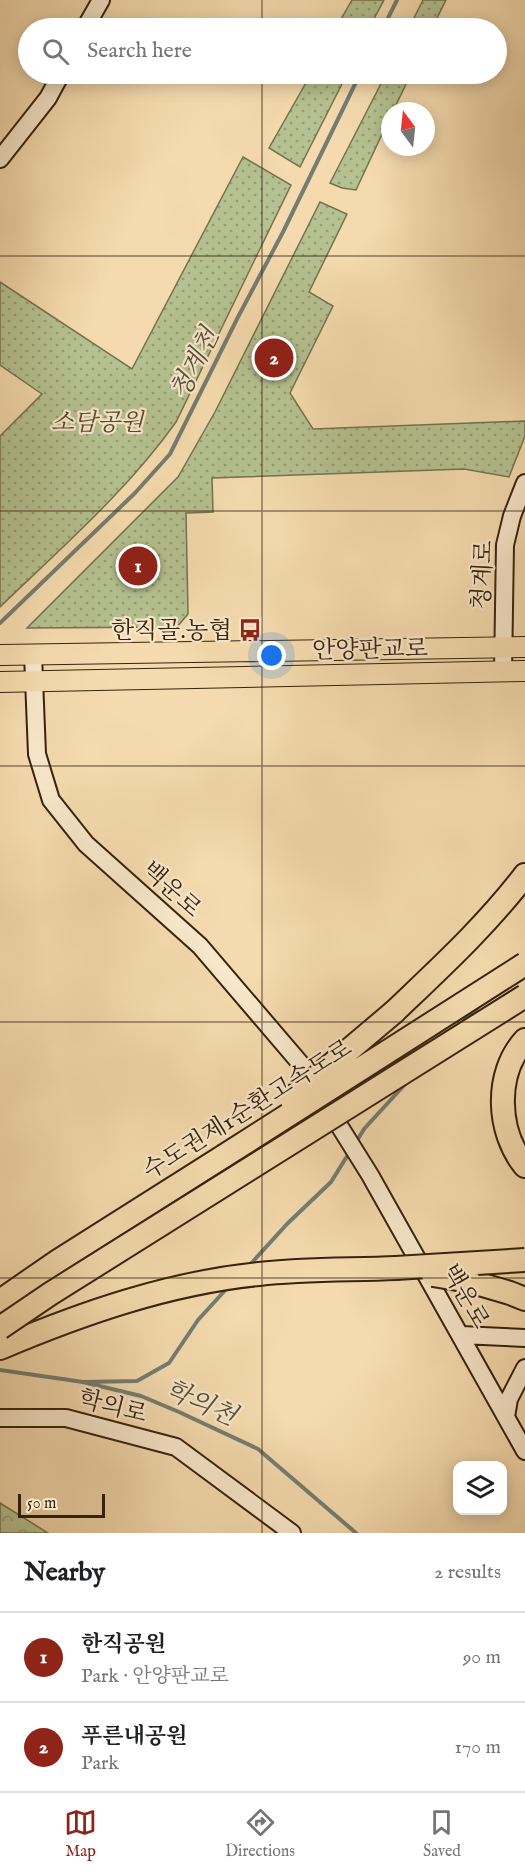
<!DOCTYPE html>
<html lang="en">
<head>
<meta charset="utf-8">
<style>
  body { margin:0; font-family:"IM FELL English","Noto Serif KR",serif; background:#f2f2f2; color:#202124 }
  .controls { position:absolute; right:18px; bottom:18px; display:grid; overflow:hidden; border-radius:12px; box-shadow:0 3px 15px #0003 }
  .controls button { width:54px; height:54px; display:grid; place-items:center; padding:0; border:0; border-bottom:2px solid #e0e0e0; background:#fff; color:#202124; font:30px sans-serif }
  .compass { position:absolute; left:381px; top:102px; width:54px; height:54px; border-radius:50%; background:#fff; box-shadow:0 3px 15px #0003; rotate:345deg }
  .scale { position:absolute; left:18px; bottom:15px; width:87px; box-sizing:border-box; padding-left:6px; border:3px solid #37220c; border-top:0; font-size:16px; line-height:21px; white-space:nowrap; color:#37220c; -webkit-text-stroke:4px #f8e7ca; paint-order:stroke }
  .you { position:absolute; left:272px; top:656px; width:21px; height:21px; margin:-15px; border:4px solid #fff; border-radius:50%; background:#1a73e8; box-shadow:0 0 0 9px #1a73e833 }
  .badge { display:grid; place-items:center; width:39px; height:39px; border-radius:50%; background:#8f2418; color:#fff; font-size:20px; font-weight:700 }
  .pin { position:absolute; translate:-50% -50%; border:3px solid #fff; box-shadow:0 2px 6px #0006 }
  .list { margin:0; padding:0; list-style:none }
  h2 { display:flex; justify-content:space-between; align-items:center; height:78px; margin:0; padding:0 24px; font-size:26px }
  h2 small { font-size:20px; font-weight:400; color:#757577 }
  .list li { display:grid; grid-template-columns:39px 1fr auto; gap:18px; align-items:center; box-sizing:border-box; height:90px; padding:0 24px; border-top:2px solid #e0e0e0 }
  .list b { display:block; font-size:22px; white-space:nowrap }
  .list p { margin:0; font-size:20px; white-space:nowrap; color:#757577 }
  .list em { font-size:20px; font-style:normal; color:#757577 }
  .icon { flex:none; width:33px; height:33px; fill:none; stroke:currentColor; stroke-width:2; stroke-linecap:round; stroke-linejoin:round }
  .map { position:relative; flex:none; width:525px; height:1533px; overflow:hidden }
  .search { position:absolute; background:#fff; box-shadow:0 3px 15px #0003; left:18px; right:18px; top:18px; height:66px; display:flex; align-items:center; gap:15px; box-sizing:border-box; padding:0 21px; border-radius:33px; color:#757577; font-size:22px }
  .sheet { height:258px; background:#fff }
  nav { display:flex; justify-content:space-around; align-items:center; box-sizing:border-box; height:84px; border-top:2px solid #e0e0e0; background:#fff; font-size:16px; color:#757577 }
  nav a { display:grid; justify-items:center; gap:3px }
  nav .on { color:#8f2418 }
  .map>svg:first-child { display:block }
</style>
</head>
<body>
<div class="map">
<svg width="525" height="1533" viewBox="0 0 525 1533">
  <defs>
    <pattern id="forest-crowns" width="20" height="18" patternUnits="userSpaceOnUse" patternTransform="scale(1.5)"><rect width="20" height="18" fill="#b5c190"/><path d="M2 6a3 3 0 1 1 6 0M12 15a3 3 0 1 1 6 0" fill="none" stroke="#949c74"/></pattern>
    <pattern id="park-dots" width="8" height="8" patternUnits="userSpaceOnUse" patternTransform="scale(1.5)"><rect width="8" height="8" fill="#b5c190"/><path d="M2 2h.1M6 6h.1" fill="none" stroke="#949c74" stroke-width="1.8" stroke-linecap="round"/></pattern>
  </defs>
  <rect width="100%" height="100%" fill="#f4daae"/>
  <filter id="stains"><feTurbulence type="fractalNoise" baseFrequency=".00333" numOctaves="4"/><feColorMatrix values="0 0 0 0 .2 0 0 0 0 .09 0 0 0 0 .02 0 0 0 .5 -.17"/></filter>
  <radialGradient id="worn" r=".72"><stop offset=".6" stop-color="#630" stop-opacity="0"/><stop offset="1" stop-color="#630" stop-opacity=".3"/></radialGradient>
  <path fill="url(#forest-crowns)" stroke="#76724e" stroke-width="1.5" d="M 0,1503 L 48,1533 L 0,1533 Z"/>
  <path fill="url(#park-dots)" stroke="#76724e" stroke-width="1.5" d="M 352,0 L 384,0 L 369,28 L 336,28 Z
    M 423,0 L 446,0 L 432,28 L 409,28 Z
    M 311,74 L 347,74 L 300,167 L 269,148 Z
    M 386,74 L 411,74 L 393,111 L 390,111 L 390,117 L 356,190 L 342,188 L 330,183 Z
    M 243,157 L 291,185 L 176,422 C 127,491 61,548 0,607 L 0,436 L 42,394 L 0,365 L 0,282 L 132,369 Z
    M 320,202 L 347,214 L 309,292 L 333,306 L 290,393 L 313,429 L 525,421 L 525,436 L 509,477 L 464,469 L 212,478 L 213,512 L 186,513 L 188,614 L 177,627 L 27,628 L 178,477 L 215,412 Z"/>
  <g fill="none" stroke-linecap="round" stroke-linejoin="round">
    <path stroke="#757d70" stroke-width="4" d="M 383,28 L 397,0
      M 0,623 L 135,493 L 170,454 L 237,319 L 283,232 L 360,74
      M 462,1023 L 478,1007
      M 355,1144 L 364,1129 L 408,1081
      M 247,1268 L 287,1224 L 331,1182 L 349,1153
      M 0,1370 L 83,1382 L 141,1396 L 179,1412 L 258,1449 L 356,1533
      M 83,1382 L 137,1381 L 169,1363 L 198,1320 L 229,1286"/>
    <g stroke="#37220c" stroke-width="20">
      <path id="secondary" d="M 85,28 L 101,0
        M 0,159 L 48,98 L 61,74
        M 33,654 L 37,754 L 51,800 L 86,844 L 200,946 L 300,1063 L 370,1175 L 525,1451
        M 503,672 L 505,545 L 512,516 L 525,483
        M 461,1335 L 525,1338
        M 506,1417 L 509,1399 L 525,1368
        M 0,1418 L 66,1418 L 176,1447 L 292,1533"/>
    </g>
    <g stroke="#37220c" stroke-width="22">
      <path id="primary" d="M 0,655 L 525,647
        M 0,682 L 525,671"/>
    </g>
    <g stroke="#37220c" stroke-width="26">
      <path id="highway" d="M 394,1012 C 440,968 486,926 525,875
        M 525,1040 C 494,1074 497,1132 525,1166
        M 469,1281 L 510,1293 L 525,1299
        M 0,1301 L 58,1261 L 224,1156
        M 0,1348 C 83,1313 169,1283 259,1274 C 304,1269 351,1270 396,1268"/>
    </g>
    <use href="#secondary" stroke="#f8e7ca" stroke-width="16"/>
    <use href="#primary" stroke="#f4daae" stroke-width="20"/>
    <use href="#highway" stroke="#f4daae" stroke-width="22"/>
    <g stroke="#37220c" stroke-width="26" stroke-linecap="butt">
      <path id="highway-bridge" d="M 291,1099 L 394,1012
        M 224,1156 L 525,964
        M 396,1268 L 525,1260
        M 433,1275 L 469,1281
        M 0,1328 L 50,1294 L 525,996"/>
    </g>
    <use href="#highway-bridge" stroke="#f4daae" stroke-width="22"/>
  </g>
  <path fill="none" stroke="#37220c" stroke-width="1.5" stroke-opacity="0.55" d="M 262,0 L 262,28M 262,74 L 262,1533M 0,256 L 525,256M 0,511 L 525,511M 0,766 L 525,766M 0,1022 L 525,1022M 0,1278 L 525,1278"/>
  <defs>
    <g id="bus-bare" transform="scale(1.8)"><path d="M-5-6H5V4H4V6H2V4H-2V6H-4V4H-5ZM-3.5-4V0h7V-4ZM-3.5 1.2v1.5H-2V1.2ZM2 1.2v1.5H3.5V1.2Z" fill="#8f2418" stroke="#f8e7ca" stroke-width="2.5" paint-order="stroke"/></g>
  </defs>
  <g fill-rule="evenodd">
    <use href="#bus-bare" x="250" y="630"/>
  </g>
  <g text-anchor="middle" stroke-width="4.5" stroke-linejoin="round" paint-order="stroke">
    <g font-size="24" font-style="italic" fill="#564a2d" stroke="#f8e7ca">
      <text x="97" y="430">소담공원</text>
    </g>
    <g font-size="24" fill="#37220c" stroke="#f8e7ca">
      <text transform="translate(482 575) rotate(-87)" y="8">청계로</text>
      <text transform="translate(370 649) rotate(-1)" y="8">안양판교로</text>
      <text transform="translate(172 889) rotate(42)" y="8">백운로</text>
      <text transform="translate(247 1109) rotate(-32)" y="8">수도권제1순환고속도로</text>
      <text transform="translate(466 1296) rotate(60)" y="8">백운로</text>
      <text transform="translate(113 1406) rotate(14)" y="8">학의로</text>
    </g>
    <g font-size="24" fill="#37220c" stroke="#f8e7ca" text-anchor="end">
      <text x="232" y="638">한직골.농협</text>
    </g>
    <g font-size="26" font-style="italic" fill="#564f3e" stroke="#f8e7ca">
      <text transform="translate(194 363) rotate(-63)" y="9">청계천</text>
      <text transform="translate(201 1402) rotate(24)" y="9">학의천</text>
    </g>
  </g>
  <rect width="100%" height="100%" filter="url(#stains)"/>
  <rect width="100%" height="100%" fill="url(#worn)"/>
</svg>
<div class="controls">
<button><svg class="icon" aria-label="layers" viewBox="0 0 24 24"><path d="M12 4l9 5-9 5-9-5zM3 14l9 5 9-5"/></svg></button>
</div>
<svg class="compass" viewBox="-18 -18 36 36"><path d="M0-13l5 13h-10z" fill="#e53935"/><path d="M0 13l5-13h-10z" fill="#757577"/></svg>
<div class="scale">50 m</div>
<div class="you"></div>
<div class="pin badge" style="left:138px;top:566px">1</div>
<div class="pin badge" style="left:274px;top:358px">2</div>
<div class="search"><svg class="icon" aria-label="search" viewBox="0 0 24 24"><circle cx="10" cy="10" r="6"/><path d="M15 15l6 6"/></svg>Search here</div>
</div>
<section class="sheet">
<h2>Nearby<small>2 results</small></h2>
<ul class="list">
<li><span class="badge">1</span><div><b>한직공원</b><p>Park · 안양판교로</p></div><em>90 m</em></li>
<li><span class="badge">2</span><div><b>푸른내공원</b><p>Park</p></div><em>170 m</em></li>
</ul>
</section>
<nav>
<a class="on"><svg class="icon" aria-label="map" viewBox="0 0 24 24"><path d="M3 6l6-2 6 2 6-2v14l-6 2-6-2-6 2zM9 4v14M15 6v14"/></svg>Map</a>
<a><svg class="icon" aria-label="directions" viewBox="0 0 24 24"><path d="M12 3l9 9-9 9-9-9zM9 14v-3h6M13 9l2 2-2 2"/></svg>Directions</a>
<a><svg class="icon" aria-label="saved" viewBox="0 0 24 24"><path d="M7 4h10v16l-5-4-5 4z"/></svg>Saved</a>
</nav>
</body>
</html>
